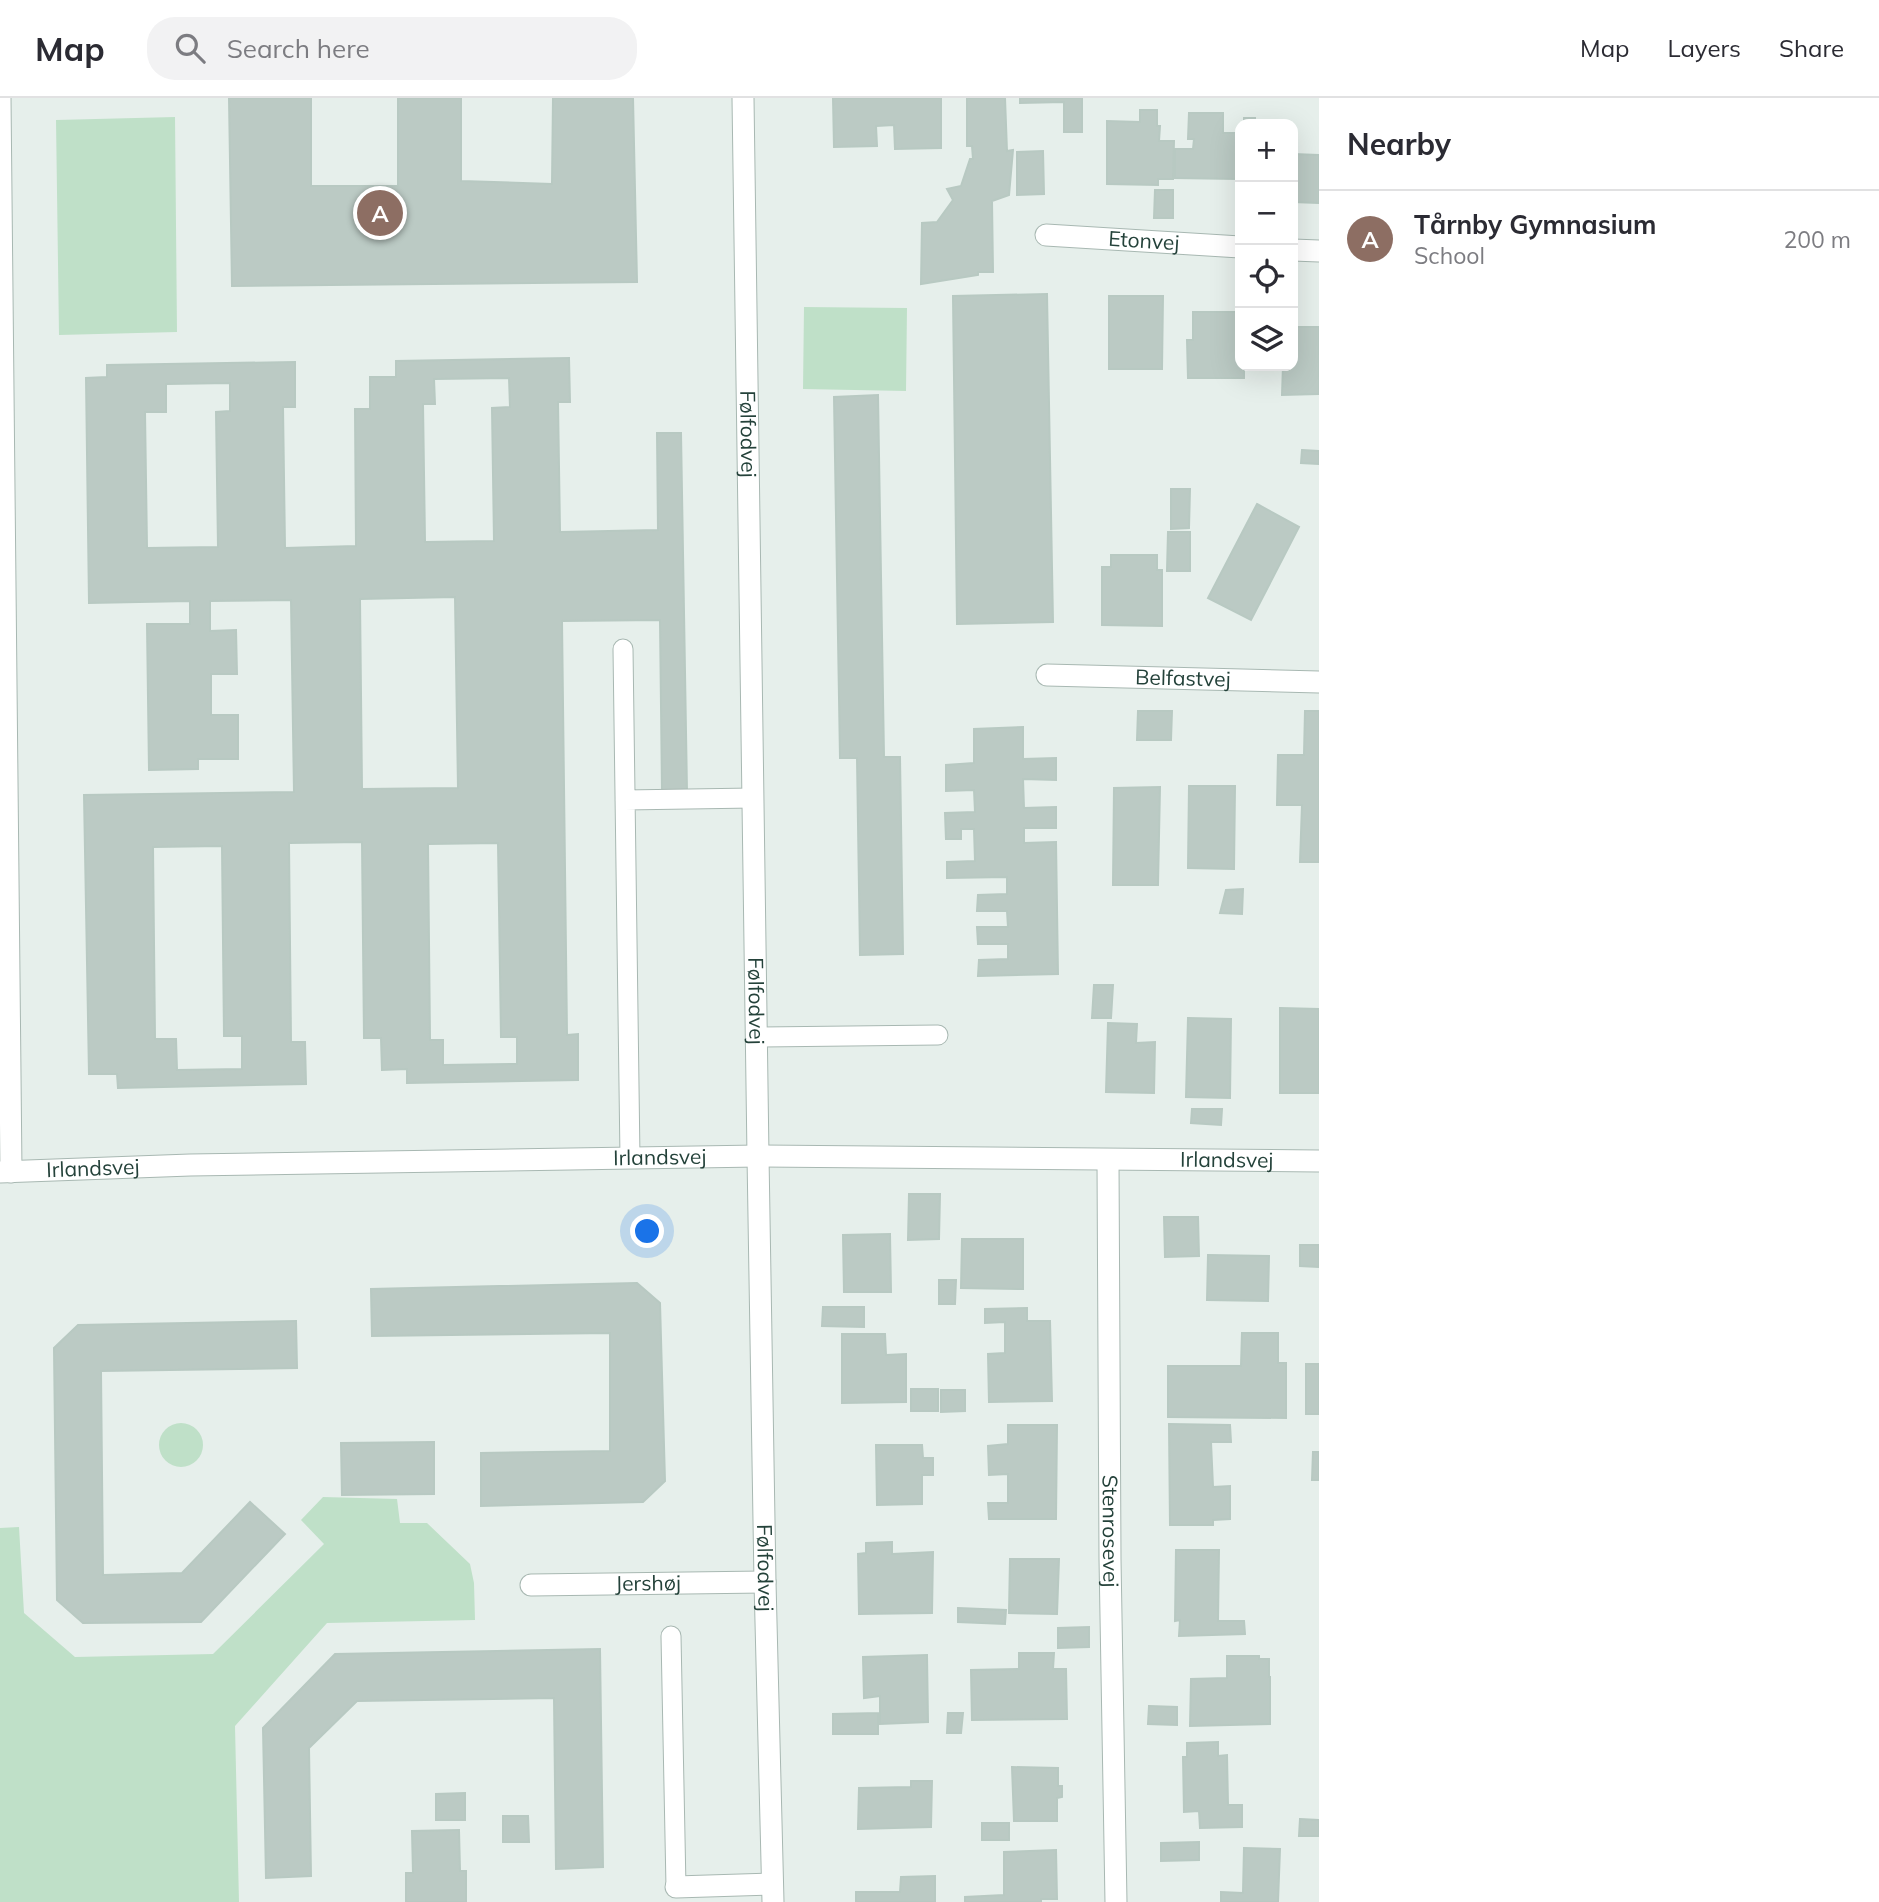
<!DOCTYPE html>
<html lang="en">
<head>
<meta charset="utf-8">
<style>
  body { margin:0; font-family:Mulish,sans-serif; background:#f2f2f3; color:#2b2b33 }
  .controls { position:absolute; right:21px; top:21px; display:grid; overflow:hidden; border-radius:14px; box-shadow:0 7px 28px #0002 }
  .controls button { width:63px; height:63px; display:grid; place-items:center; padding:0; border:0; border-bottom:2px solid #e1e1e2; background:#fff; color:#2b2b33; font:35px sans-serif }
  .you { position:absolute; left:648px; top:1134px; width:24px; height:24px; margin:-18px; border:5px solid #fff; border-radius:50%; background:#1a73e8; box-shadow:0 0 0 10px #1a73e833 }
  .badge { display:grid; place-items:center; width:46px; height:46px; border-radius:50%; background:#ea580c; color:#fff; font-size:23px; font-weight:700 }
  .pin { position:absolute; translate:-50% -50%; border:4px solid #fff; box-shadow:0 2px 7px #0006 }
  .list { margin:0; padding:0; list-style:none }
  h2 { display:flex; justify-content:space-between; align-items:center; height:91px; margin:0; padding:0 28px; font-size:30px }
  h2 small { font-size:23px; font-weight:400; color:#7c7c81 }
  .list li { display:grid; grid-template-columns:46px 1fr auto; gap:21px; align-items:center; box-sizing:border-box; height:98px; padding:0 28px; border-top:2px solid #e1e1e2 }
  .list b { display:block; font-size:26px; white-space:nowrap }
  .list p { margin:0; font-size:23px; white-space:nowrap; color:#7c7c81 }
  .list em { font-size:23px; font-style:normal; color:#7c7c81 }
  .icon { flex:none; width:38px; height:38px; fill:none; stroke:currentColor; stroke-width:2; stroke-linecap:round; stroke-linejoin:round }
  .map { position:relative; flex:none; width:1319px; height:1804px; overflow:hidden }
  header { display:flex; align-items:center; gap:42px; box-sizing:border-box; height:98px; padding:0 35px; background:#fff; border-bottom:2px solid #e1e1e2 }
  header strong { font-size:33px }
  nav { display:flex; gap:38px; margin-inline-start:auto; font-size:24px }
  .search { width:490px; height:63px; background:#f2f2f3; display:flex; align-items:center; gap:18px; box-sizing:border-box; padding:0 24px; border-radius:28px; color:#7c7c81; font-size:26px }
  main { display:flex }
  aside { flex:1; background:#fff }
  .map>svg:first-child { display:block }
</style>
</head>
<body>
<header>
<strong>Map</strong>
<div class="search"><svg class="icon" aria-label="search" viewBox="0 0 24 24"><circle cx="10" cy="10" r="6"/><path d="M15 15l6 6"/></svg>Search here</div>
<nav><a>Map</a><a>Layers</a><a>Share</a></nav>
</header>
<main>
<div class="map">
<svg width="1319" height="1804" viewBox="0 0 1319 1804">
  <rect width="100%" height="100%" fill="#e6efeb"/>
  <path fill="#bfe0c8" d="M 175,19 L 177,234 L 59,237 L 56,22 Z
    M 804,209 L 907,210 L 906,293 L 803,291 Z
    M159 1347a22 22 0 1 1 44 0a22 22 0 1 1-44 0Z
    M 323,1399 L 397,1401 L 400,1425 L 427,1425 L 470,1466 L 474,1485 L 475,1522 L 327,1525 L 235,1628 L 239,1804 L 0,1804 L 0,1430 L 19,1429 L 24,1515 L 75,1559 L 213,1556 L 324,1446 L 301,1422 Z"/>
  <path fill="#bbcac4" stroke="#b8c9c2" stroke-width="2" fill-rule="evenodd" d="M 229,0 L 311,0 L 311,88 L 398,88 L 398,0 L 461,0 L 461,83 L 552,86 L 553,0 L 633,0 L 637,184 L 232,188 Z
    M 833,0 L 941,0 L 941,50 L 895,51 L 894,27 L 876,28 L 877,48 L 834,49 Z
    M 967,0 L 1005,0 L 1007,53 L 1013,52 L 1009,97 L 992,103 L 993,174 L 978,174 L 978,177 L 921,186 L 922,125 L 937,124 L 953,102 L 947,91 L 961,88 L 970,61 L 973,61 L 972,48 L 967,48 Z
    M 1020,0 L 1082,0 L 1082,34 L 1064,34 L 1064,4 L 1020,5 Z
    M 1140,12 L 1157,12 L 1157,28 L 1160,28 L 1159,43 L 1174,43 L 1173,81 L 1158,81 L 1158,87 L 1107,86 L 1107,23 L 1140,24 Z
    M 1189,15 L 1223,15 L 1223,35 L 1238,35 L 1237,81 L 1175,80 L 1175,51 L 1193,51 L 1194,41 L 1188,41 Z
    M 1244,20 L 1255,20 L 1255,26 L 1244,26 Z
    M 1043,53 L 1044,96 L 1017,97 L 1017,54 Z
    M 1293,56 L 1319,57 L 1319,105 L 1293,104 Z
    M 1155,92 L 1173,92 L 1173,120 L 1154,120 Z
    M 1047,196 L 1053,524 L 957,526 L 953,198 Z
    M 1109,198 L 1163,198 L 1162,271 L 1109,271 Z
    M 1193,214 L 1240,214 L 1240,268 L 1244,268 L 1244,280 L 1188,280 L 1187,242 L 1193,242 Z
    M 1293,229 L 1319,229 L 1319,296 L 1282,297 L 1283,268 L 1293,268 Z
    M 569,260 L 570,304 L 558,304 L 560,434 L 658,432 L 657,335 L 681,335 L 687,694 L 662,694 L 660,522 L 562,523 L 567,937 L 578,936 L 578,982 L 407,985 L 407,971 L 382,972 L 381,940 L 364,940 L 362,744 L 289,745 L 291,944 L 305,944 L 306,986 L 118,990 L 117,976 L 89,976 L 84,697 L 294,694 L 291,502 L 210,503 L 210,533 L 236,532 L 237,576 L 211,576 L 211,617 L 238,617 L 238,661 L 198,661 L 198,671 L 149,672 L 147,526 L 190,526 L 190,503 L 89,505 L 86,280 L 107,279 L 107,267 L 295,264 L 295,309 L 283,309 L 285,450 L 356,448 L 355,311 L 370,311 L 370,279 L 396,279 L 396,263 ZM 509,280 L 510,309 L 492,310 L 494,443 L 425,444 L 423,306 L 435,306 L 434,281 ZM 230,285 L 230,313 L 216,314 L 218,449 L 147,450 L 145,314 L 166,314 L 166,286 ZM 455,499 L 458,690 L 362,691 L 360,501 ZM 498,745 L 501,939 L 517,939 L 517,966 L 443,967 L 443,942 L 430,942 L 428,746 ZM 222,748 L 224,938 L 242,938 L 242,971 L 177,972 L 176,941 L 155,941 L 153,749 Z
    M 878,297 L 884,659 L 900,659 L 903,856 L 860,857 L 857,660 L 840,660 L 834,299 Z
    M 1302,352 L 1319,353 L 1319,366 L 1301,365 Z
    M 1171,391 L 1190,391 L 1189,430 L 1171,431 Z
    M 1257,406 L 1299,429 L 1251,522 L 1208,500 Z
    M 1168,434 L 1190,434 L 1190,473 L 1167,473 Z
    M 1111,457 L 1157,457 L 1157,472 L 1162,472 L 1162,528 L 1102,527 L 1102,469 L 1111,469 Z
    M 1138,613 L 1172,613 L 1171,642 L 1137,642 Z
    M 1305,613 L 1319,613 L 1319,764 L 1300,764 L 1302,707 L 1277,707 L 1278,657 L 1304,657 Z
    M 1023,629 L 1023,661 L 1056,660 L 1056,682 L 1023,681 L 1024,710 L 1056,709 L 1056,730 L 1024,730 L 1024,745 L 1056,744 L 1058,876 L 978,878 L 979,862 L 1008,861 L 1008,846 L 978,846 L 977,829 L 1008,829 L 1007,813 L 977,813 L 978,797 L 1007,796 L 1007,779 L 947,780 L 947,764 L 975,763 L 974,731 L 961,731 L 961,741 L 946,741 L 945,715 L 975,714 L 974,692 L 946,693 L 946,667 L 974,665 L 974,631 Z
    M 1189,688 L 1235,688 L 1234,771 L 1188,770 Z
    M 1160,689 L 1158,787 L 1113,787 L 1114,690 Z
    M 1243,791 L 1242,816 L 1220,815 L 1226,792 Z
    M 1094,887 L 1113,887 L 1111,920 L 1092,920 Z
    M 1280,910 L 1319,911 L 1319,995 L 1280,995 Z
    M 1188,920 L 1231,921 L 1230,1000 L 1186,999 Z
    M 1108,925 L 1137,926 L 1136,945 L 1155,944 L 1154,995 L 1106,994 Z
    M 1192,1011 L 1222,1011 L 1221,1027 L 1191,1025 Z
    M 909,1096 L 940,1096 L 939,1141 L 908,1142 Z
    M 1164,1119 L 1198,1119 L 1199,1158 L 1165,1159 Z
    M 890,1136 L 891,1194 L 844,1194 L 843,1137 Z
    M 962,1141 L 1023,1141 L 1023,1191 L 961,1190 Z
    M 1300,1147 L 1319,1147 L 1319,1169 L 1300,1168 Z
    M 1208,1157 L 1269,1158 L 1268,1203 L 1207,1202 Z
    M 939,1182 L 956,1182 L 955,1206 L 939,1206 Z
    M 637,1185 L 660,1205 L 665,1383 L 643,1404 L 481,1408 L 481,1355 L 610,1353 L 610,1235 L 372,1238 L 371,1191 Z
    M 823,1209 L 864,1209 L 864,1229 L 822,1228 Z
    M 1027,1210 L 1027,1223 L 1050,1223 L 1052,1303 L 989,1304 L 988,1256 L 1005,1255 L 1005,1224 L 985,1225 L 985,1211 Z
    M 296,1223 L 297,1270 L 101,1273 L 103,1477 L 182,1475 L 250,1404 L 285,1436 L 201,1524 L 83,1525 L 57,1502 L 54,1250 L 78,1227 Z
    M 1242,1235 L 1278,1235 L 1278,1265 L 1286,1265 L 1286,1320 L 1168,1319 L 1168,1268 L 1241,1268 Z
    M 842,1236 L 885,1236 L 886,1257 L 906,1256 L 906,1304 L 842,1305 Z
    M 1306,1266 L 1319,1266 L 1319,1316 L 1306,1316 Z
    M 911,1291 L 938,1291 L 938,1313 L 911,1313 Z
    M 941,1292 L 965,1292 L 965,1313 L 941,1314 Z
    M 1169,1326 L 1230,1327 L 1231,1344 L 1211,1344 L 1213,1389 L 1230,1388 L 1230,1421 L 1213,1422 L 1213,1427 L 1170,1427 Z
    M 1008,1327 L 1057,1327 L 1056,1421 L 989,1421 L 988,1405 L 1008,1405 L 1008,1376 L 989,1377 L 988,1348 L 1008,1346 Z
    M 434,1344 L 434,1396 L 342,1397 L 341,1345 Z
    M 876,1347 L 922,1347 L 923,1360 L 933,1360 L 933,1377 L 922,1377 L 922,1406 L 877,1407 Z
    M 1313,1354 L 1319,1354 L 1319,1382 L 1312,1382 Z
    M 892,1444 L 892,1456 L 933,1454 L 932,1515 L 859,1516 L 858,1456 L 866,1455 L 866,1445 Z
    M 1176,1452 L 1219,1452 L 1218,1523 L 1244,1523 L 1245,1536 L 1179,1538 L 1180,1522 L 1175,1523 Z
    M 1010,1461 L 1059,1461 L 1057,1516 L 1009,1515 Z
    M 958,1510 L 1006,1512 L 1005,1526 L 958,1524 Z
    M 1089,1529 L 1089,1549 L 1058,1550 L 1058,1530 Z
    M 600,1551 L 603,1769 L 556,1771 L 554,1600 L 357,1603 L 309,1650 L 311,1778 L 266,1780 L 263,1630 L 335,1556 Z
    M 1019,1555 L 1054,1555 L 1053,1571 L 1066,1571 L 1067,1621 L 972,1622 L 971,1572 L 1019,1571 Z
    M 927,1557 L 928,1624 L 880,1626 L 880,1598 L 864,1600 L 863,1559 Z
    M 1227,1558 L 1259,1558 L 1259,1561 L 1269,1561 L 1269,1579 L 1270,1579 L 1270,1626 L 1190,1628 L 1191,1581 L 1227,1580 Z
    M 1149,1608 L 1177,1609 L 1177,1627 L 1148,1626 Z
    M 878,1615 L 878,1636 L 833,1636 L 833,1616 Z
    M 948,1615 L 963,1615 L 961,1635 L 947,1635 Z
    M 1218,1644 L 1218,1658 L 1227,1657 L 1228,1707 L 1242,1707 L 1242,1729 L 1200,1730 L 1199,1713 L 1184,1714 L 1183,1659 L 1187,1659 L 1187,1645 Z
    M 1012,1669 L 1058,1670 L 1058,1688 L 1062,1688 L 1062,1699 L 1057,1700 L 1057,1723 L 1014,1723 Z
    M 911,1683 L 932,1683 L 931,1729 L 858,1731 L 859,1690 L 911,1689 Z
    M 465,1695 L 465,1722 L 436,1722 L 436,1696 Z
    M 503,1718 L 528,1718 L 529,1744 L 503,1744 Z
    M 1300,1721 L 1319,1722 L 1319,1738 L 1299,1738 Z
    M 982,1725 L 1009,1725 L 1009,1742 L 982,1742 Z
    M 459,1732 L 460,1773 L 466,1773 L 466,1804 L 406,1804 L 406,1775 L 413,1775 L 412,1733 Z
    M 1199,1744 L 1199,1762 L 1161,1763 L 1161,1745 Z
    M 1244,1750 L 1280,1751 L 1278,1804 L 1221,1804 L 1221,1794 L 1243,1795 Z
    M 1056,1752 L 1057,1801 L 1041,1801 L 1041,1804 L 965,1804 L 965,1799 L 1004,1797 L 1004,1754 Z
    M 935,1778 L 935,1804 L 856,1804 L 856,1794 L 900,1794 L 901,1779 Z"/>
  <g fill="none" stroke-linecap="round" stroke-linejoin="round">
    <g stroke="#a8b8b2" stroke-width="21">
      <path id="service" d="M 623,551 L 630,1060
        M 625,702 L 753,700
        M 756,939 L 938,937
        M 671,1538 L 676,1789"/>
    </g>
    <g stroke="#a8b8b2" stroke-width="23">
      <g id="minor">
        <path d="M 0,0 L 11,1074"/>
        <path id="s1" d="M 743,0 L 758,1058 L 765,1484 L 773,1804"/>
        <path id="s2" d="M 1046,137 L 1240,149"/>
        <path d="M 1293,152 L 1319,153"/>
        <path id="s3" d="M 1047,577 L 1319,584"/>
        <path id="s4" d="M 1108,1062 L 1110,1461 L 1116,1804"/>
        <path id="s5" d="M 531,1487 L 765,1484"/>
        <path d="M 676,1789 L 772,1786"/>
      </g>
    </g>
    <g stroke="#a8b8b2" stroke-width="23">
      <g id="tertiary">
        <path id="s6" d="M 0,1074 L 190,1067 L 758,1058 L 1319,1063"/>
      </g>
    </g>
    <use href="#service" stroke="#fff" stroke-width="19"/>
    <use href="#minor" stroke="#fff" stroke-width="21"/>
    <use href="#tertiary" stroke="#fff" stroke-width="21"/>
  </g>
  <g text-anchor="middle" stroke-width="6" stroke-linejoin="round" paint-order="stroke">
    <g font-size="21" fill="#24423a" stroke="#f7fbf9">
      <text dy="7" stroke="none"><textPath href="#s2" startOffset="98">Etonvej</textPath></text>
      <text dy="7" stroke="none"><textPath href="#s1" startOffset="336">Følfodvej</textPath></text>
      <text dy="7" stroke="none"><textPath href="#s3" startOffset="136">Belfastvej</textPath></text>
      <text dy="7" stroke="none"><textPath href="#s1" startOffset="903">Følfodvej</textPath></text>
      <text dy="7" stroke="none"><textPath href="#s6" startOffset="660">Irlandsvej</textPath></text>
      <text dy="7" stroke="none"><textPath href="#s6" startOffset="1227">Irlandsvej</textPath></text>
      <text dy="7" stroke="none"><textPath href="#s6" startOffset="93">Irlandsvej</textPath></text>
      <text dy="7" stroke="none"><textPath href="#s4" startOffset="371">Stenrosevej</textPath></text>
      <text dy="7" stroke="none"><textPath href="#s1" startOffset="1470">Følfodvej</textPath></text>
      <text dy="7" stroke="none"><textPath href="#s5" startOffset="117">Jershøj</textPath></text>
    </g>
  </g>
</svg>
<div class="controls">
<button>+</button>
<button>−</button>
<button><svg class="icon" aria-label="locate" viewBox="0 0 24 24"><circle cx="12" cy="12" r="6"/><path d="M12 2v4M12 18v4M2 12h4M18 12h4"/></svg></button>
<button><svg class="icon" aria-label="layers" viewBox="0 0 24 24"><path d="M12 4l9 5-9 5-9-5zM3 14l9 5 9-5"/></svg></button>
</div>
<div class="you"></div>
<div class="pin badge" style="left:380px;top:115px;background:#8d6e63">A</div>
</div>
<aside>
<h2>Nearby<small></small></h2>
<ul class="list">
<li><span class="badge" style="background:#8d6e63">A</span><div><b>Tårnby Gymnasium</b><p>School</p></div><em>200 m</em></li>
</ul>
</aside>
</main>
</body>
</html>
